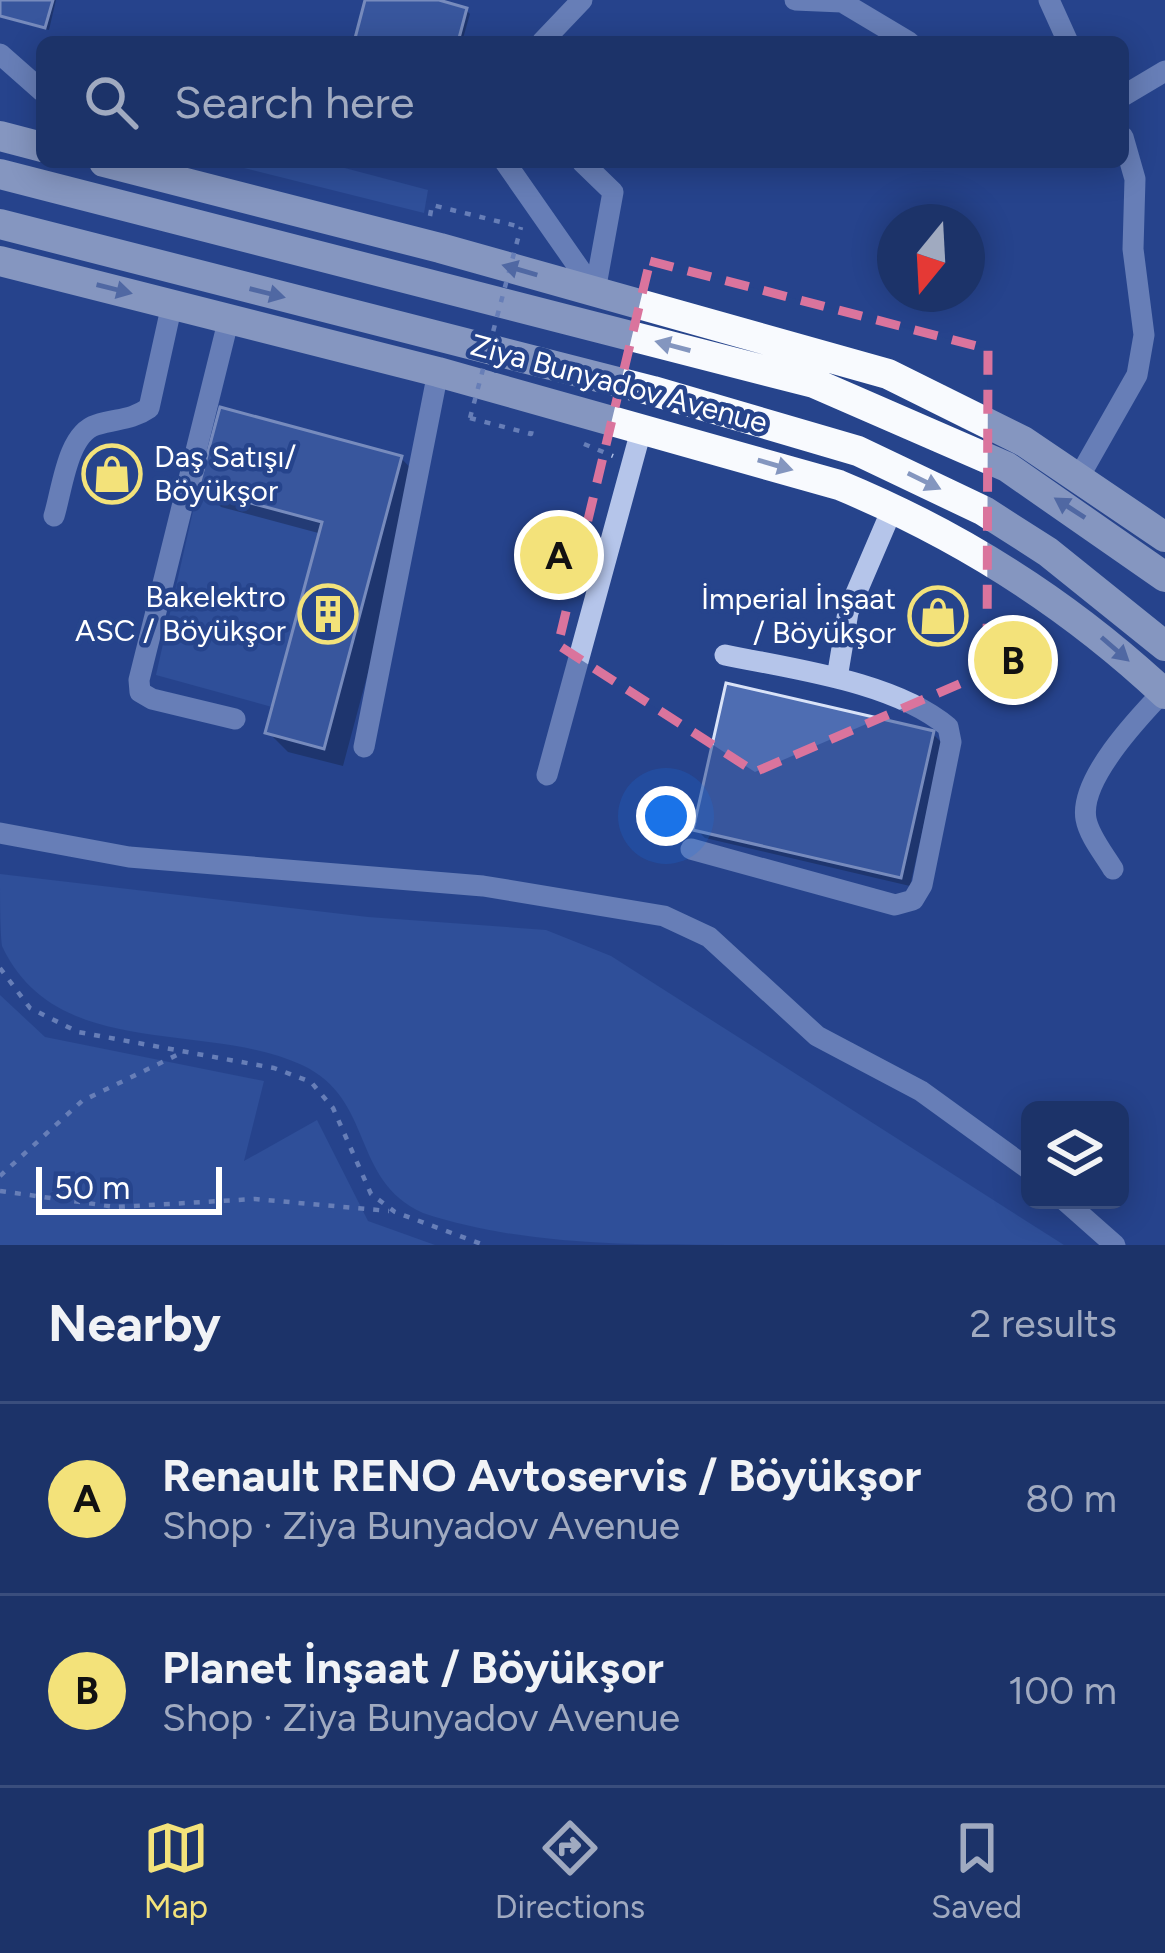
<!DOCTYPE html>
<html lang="en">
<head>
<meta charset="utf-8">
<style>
  body { margin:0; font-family:Figtree,sans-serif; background:#253b6f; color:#f1f3f6 }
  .controls { position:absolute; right:36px; bottom:36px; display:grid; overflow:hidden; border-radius:18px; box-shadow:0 6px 30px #0003 }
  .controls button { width:108px; height:108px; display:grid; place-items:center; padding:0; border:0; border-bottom:3px solid #3a4e7d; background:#1c3369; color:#f1f3f6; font:60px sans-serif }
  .compass { position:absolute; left:877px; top:204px; width:108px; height:108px; border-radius:50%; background:#1c3369; box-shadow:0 6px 30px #0003; rotate:198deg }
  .scale { position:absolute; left:36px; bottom:30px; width:186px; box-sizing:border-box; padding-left:12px; border:6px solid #fff; border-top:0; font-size:33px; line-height:42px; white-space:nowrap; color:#fff; -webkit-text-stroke:9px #26448c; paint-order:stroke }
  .you { position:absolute; left:666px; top:816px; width:42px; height:42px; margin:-30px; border:9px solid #fff; border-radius:50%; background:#1a73e8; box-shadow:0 0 0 18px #1a73e833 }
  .badge { display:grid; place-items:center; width:78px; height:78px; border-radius:50%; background:#f3e27a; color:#111; font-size:39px; font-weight:700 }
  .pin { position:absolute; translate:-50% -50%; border:6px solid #fff; box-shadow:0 3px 12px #0006 }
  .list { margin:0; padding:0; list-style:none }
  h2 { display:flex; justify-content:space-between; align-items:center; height:156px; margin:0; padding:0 48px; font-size:51px }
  h2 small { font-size:39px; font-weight:400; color:#a0aac0 }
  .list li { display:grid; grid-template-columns:78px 1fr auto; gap:36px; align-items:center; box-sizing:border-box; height:192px; padding:0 48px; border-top:3px solid #3a4e7d }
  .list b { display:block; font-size:45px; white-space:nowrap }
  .list p { margin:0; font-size:39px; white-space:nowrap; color:#a0aac0 }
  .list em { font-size:39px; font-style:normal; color:#a0aac0 }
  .icon { flex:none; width:66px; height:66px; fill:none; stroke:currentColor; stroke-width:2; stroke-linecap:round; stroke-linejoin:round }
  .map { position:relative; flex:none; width:1165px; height:1245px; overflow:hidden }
  .search { position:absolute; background:#1c3369; box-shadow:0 6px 30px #0003; left:36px; right:36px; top:36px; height:132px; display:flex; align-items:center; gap:30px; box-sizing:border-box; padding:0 42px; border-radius:18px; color:#a0aac0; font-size:45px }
  .sheet { height:540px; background:#1c3369 }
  nav { display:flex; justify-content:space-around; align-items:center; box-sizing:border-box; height:168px; border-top:3px solid #3a4e7d; background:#1c3369; font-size:33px; color:#a0aac0 }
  nav a { display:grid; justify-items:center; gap:6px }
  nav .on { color:#f3e27a }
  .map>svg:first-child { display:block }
</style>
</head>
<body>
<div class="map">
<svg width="1165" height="1245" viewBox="0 0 1165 1245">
  <rect width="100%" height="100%" fill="#26448c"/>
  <path fill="#3a5da8" d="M 220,162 L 322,162 L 428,190 L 424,213 Z
    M 198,489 L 322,522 L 272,707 L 156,675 Z
    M 0,874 L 368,917 L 546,930 L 611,956 L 1064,1245 C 952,1245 840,1245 728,1245 C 625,1245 520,1245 423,1213 C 350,1180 375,1099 302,1065 C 205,1020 56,1062 2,946 C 0,929 0,894 0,874 Z
    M 0,995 L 45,1037 L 264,1081 L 244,1161 L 317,1120 L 368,1221 L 435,1245 L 0,1245 Z"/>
  <path fill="#0007" d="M 0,0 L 56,0 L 49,30 L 0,17 Z
    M 368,0 L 427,0 L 466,10 L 470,14 L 462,42 L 357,42 Z
    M 401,458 L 420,478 L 343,766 L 288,752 L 268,732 L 322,534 L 221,507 L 202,488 Z
    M 933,734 L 942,743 L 910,886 L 705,838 L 696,829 Z"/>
  <path fill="#4e6db2" stroke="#d9e3f8" stroke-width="3" d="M 0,0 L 53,0 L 45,28 L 0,16 Z
    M 365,0 L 439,0 L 467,8 L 458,42 L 354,42 Z
    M 220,407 L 402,456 L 324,749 L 265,733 L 322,522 L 198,489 Z
    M 726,683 L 934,731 L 901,878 L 693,830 Z"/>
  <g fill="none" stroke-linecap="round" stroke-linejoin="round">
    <path stroke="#b5c5ea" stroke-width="4.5" stroke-dasharray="6 9" stroke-linecap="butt" d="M 430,216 L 432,205 L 521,227
      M 470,418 L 531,434 L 533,425
      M 584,444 L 613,456
      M 0,968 L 30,1008 L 78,1032 L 274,1068 L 311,1082 L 333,1108 L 371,1194 L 395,1212 L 484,1245
      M 0,1176 L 82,1101 L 181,1053
      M 0,1191 L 116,1207 L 255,1199 L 389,1211"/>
    <path stroke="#b5c5ea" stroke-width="21" d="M 795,0 L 842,2 L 909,42
      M 1049,0 L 1068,42
      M 542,42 L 582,0
      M 0,54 L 42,91
      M 1123,96 L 1165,71
      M 505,162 L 595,291
      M 582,162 L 613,192 L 595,291
      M 229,318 L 139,680 L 140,692 L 152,699 L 235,719
      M 1079,477 L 1137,375 L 1144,335 L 1133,249 L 1135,179 L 1123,137
      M 54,516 C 62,491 67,434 96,425 C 117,418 130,421 149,408 L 172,304
      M 837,678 L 848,612 L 893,507
      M 364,747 L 438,372
      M 547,775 L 642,427
      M 0,833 L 129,857 L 483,886 L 664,916 L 709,937 L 817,1036 L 921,1091 L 1030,1170
      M 691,849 L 895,905 L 913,900 L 922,885 L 951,742 L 948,727 C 895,682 793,669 725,655
      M 1113,869 C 1104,854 1089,836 1086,819 C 1079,780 1138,718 1163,692
      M 1064,1200 L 1115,1245"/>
    <path stroke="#f8fafe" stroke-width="30" d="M 0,136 L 42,147
      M 104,162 L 440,248 L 888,374 L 1023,441 L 1165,537
      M 0,174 L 814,383 L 1007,467 L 1165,577
      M 0,224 L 653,391 L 858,451 L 984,511 L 1048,552 L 1165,646
      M 0,261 L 438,372 L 839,485 C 960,535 1069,604 1165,694"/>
    <path stroke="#b5c5ea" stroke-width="4.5" stroke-dasharray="6 9" stroke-linecap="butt" d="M 470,418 L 521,227"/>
  </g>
  <defs><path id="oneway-solid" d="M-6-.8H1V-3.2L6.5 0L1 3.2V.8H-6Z" transform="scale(3)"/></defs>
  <g fill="#8496bf">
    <use href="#oneway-solid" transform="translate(520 270) rotate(-164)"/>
    <use href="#oneway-solid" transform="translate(114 289) rotate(14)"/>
    <use href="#oneway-solid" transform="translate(267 293) rotate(14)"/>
    <use href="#oneway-solid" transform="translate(673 346) rotate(-165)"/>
    <use href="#oneway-solid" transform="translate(775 465) rotate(16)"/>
    <use href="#oneway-solid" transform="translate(924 481) rotate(26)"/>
    <use href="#oneway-solid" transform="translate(1070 508) rotate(-147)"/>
    <use href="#oneway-solid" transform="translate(1115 649) rotate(41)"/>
  </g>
  <path d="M0 0H1165V1245H0ZM 650,261 L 988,349 L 987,672 L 755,772 L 558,645 Z" fill="#26448c" fill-opacity=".55" fill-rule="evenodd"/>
  <path fill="none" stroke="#da749d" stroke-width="9" stroke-dasharray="24 15" stroke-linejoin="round" d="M 650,261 L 988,349 L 987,672 L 755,772 L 558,645 Z"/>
  <defs>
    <g id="shop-ring" transform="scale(3)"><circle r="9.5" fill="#26448c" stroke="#f3e27a" stroke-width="1.5"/><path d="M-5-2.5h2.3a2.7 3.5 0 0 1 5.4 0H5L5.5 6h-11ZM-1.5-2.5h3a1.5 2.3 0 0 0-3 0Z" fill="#f3e27a"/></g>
    <g id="building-ring" transform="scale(3)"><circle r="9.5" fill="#26448c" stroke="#f3e27a" stroke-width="1.5"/><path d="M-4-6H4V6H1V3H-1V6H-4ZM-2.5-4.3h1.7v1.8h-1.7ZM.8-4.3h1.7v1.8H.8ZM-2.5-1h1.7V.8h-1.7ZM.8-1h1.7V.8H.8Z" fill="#f3e27a"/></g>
  </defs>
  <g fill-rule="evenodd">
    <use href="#shop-ring" x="112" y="474"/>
    <use href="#building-ring" x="328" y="614"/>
    <use href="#shop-ring" x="938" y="616"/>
  </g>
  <g text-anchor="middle" stroke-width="9" stroke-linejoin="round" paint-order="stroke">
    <g font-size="30" fill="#fff" stroke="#26448c">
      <text transform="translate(619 384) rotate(15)" y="10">Ziya Bunyadov Avenue</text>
    </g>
    <g font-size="30" fill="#fff" stroke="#26448c" text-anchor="end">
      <text x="154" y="467" text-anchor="start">Daş Satışı/<tspan x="154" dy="34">Böyükşor</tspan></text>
      <text x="286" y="607">Bakelektro<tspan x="286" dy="34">ASC / Böyükşor</tspan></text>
      <text x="896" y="609">İmperial İnşaat<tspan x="896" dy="34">/ Böyükşor</tspan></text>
    </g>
  </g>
</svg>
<div class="controls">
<button><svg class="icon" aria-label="layers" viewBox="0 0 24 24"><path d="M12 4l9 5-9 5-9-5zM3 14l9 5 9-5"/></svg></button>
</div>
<svg class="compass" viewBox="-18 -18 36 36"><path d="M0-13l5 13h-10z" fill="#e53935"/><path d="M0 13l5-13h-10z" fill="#a0aac0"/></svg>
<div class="scale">50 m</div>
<div class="you"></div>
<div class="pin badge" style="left:559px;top:555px">A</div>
<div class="pin badge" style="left:1013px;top:660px">B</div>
<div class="search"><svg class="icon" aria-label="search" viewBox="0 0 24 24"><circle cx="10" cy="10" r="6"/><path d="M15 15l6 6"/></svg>Search here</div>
</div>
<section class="sheet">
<h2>Nearby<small>2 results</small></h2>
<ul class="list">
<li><span class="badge">A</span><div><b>Renault RENO Avtoservis / Böyükşor</b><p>Shop · Ziya Bunyadov Avenue</p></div><em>80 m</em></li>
<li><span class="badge">B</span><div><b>Planet İnşaat / Böyükşor</b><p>Shop · Ziya Bunyadov Avenue</p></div><em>100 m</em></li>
</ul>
</section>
<nav>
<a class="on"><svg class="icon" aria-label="map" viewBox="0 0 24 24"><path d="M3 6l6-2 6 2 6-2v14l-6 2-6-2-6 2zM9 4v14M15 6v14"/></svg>Map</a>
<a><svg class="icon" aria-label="directions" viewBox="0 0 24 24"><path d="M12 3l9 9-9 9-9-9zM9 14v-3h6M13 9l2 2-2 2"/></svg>Directions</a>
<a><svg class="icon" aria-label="saved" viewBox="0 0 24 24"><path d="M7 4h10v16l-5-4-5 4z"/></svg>Saved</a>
</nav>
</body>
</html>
